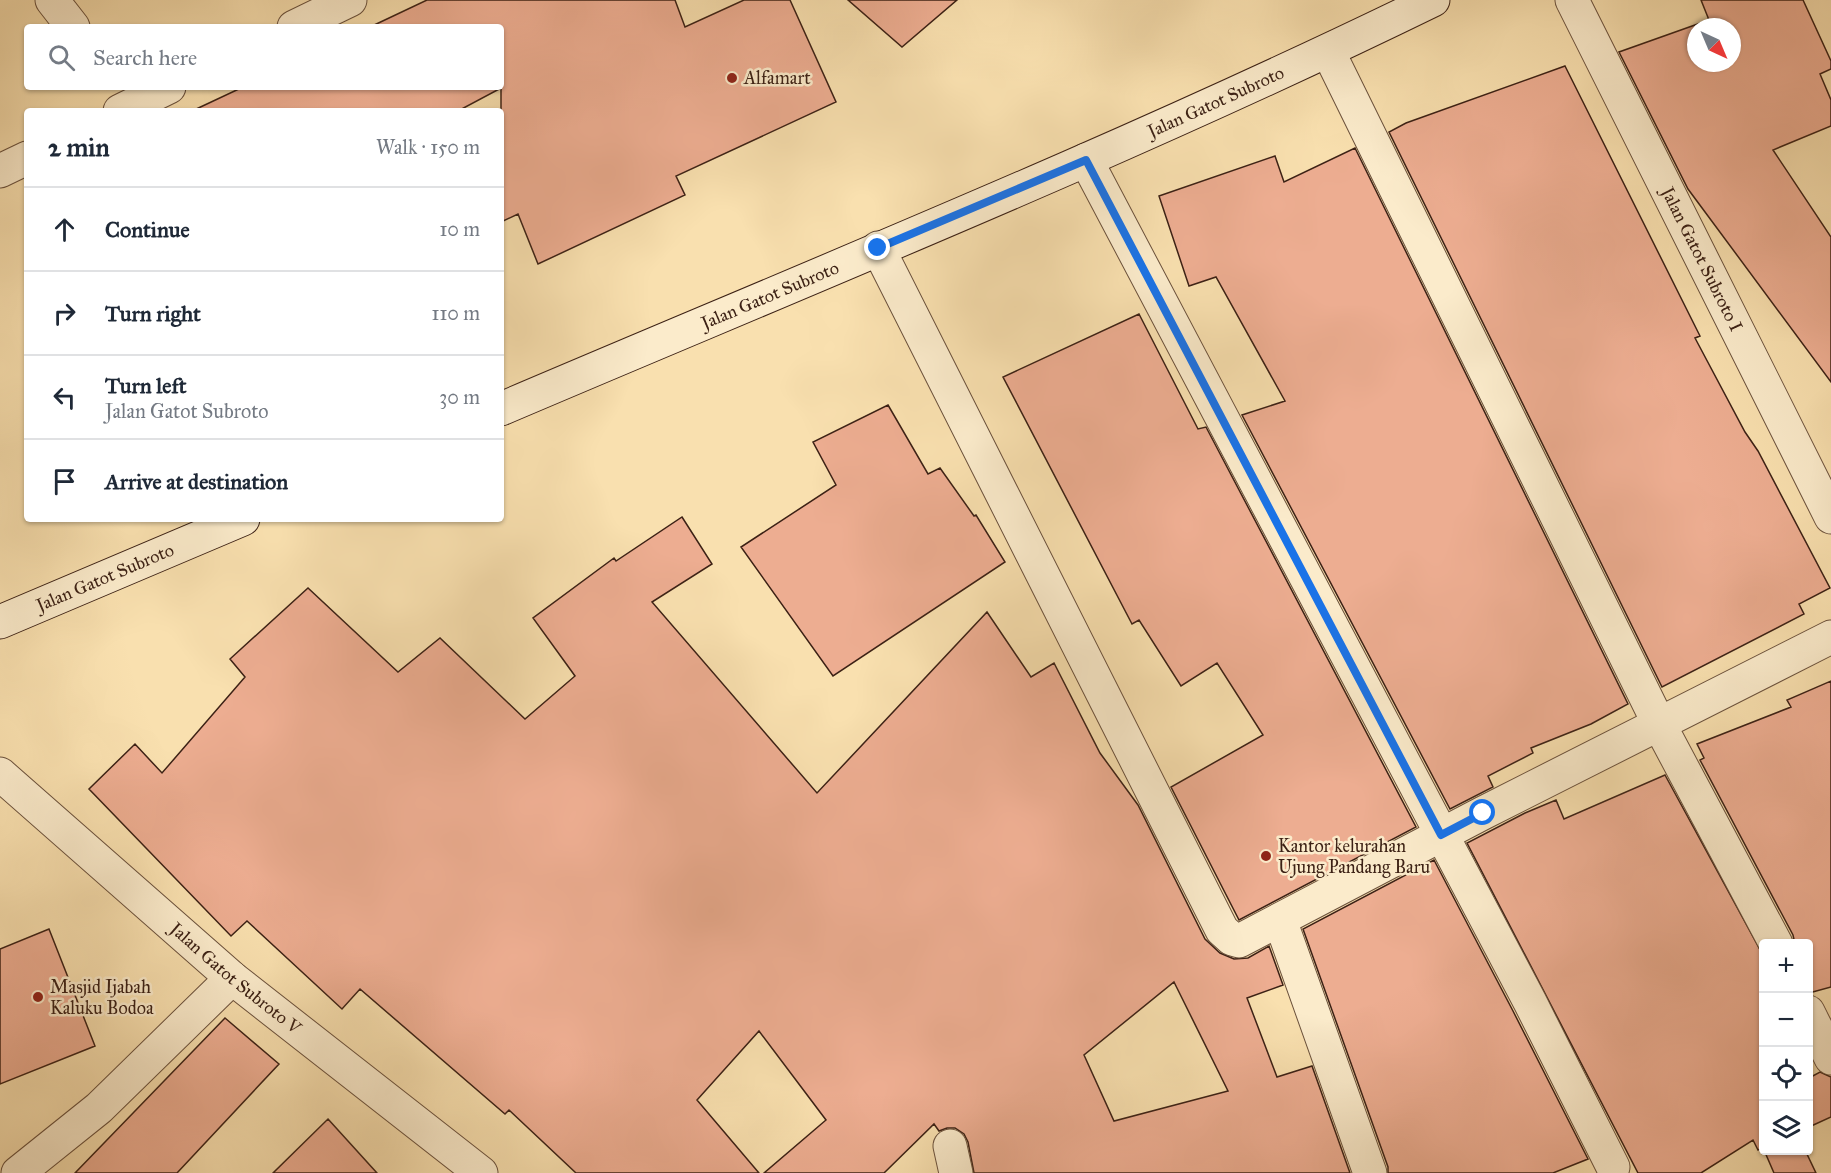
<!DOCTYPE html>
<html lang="en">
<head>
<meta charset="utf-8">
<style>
  body { margin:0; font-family:"IM FELL Great Primer",serif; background:#f2f2f3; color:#1f2937 }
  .controls { position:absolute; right:18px; bottom:18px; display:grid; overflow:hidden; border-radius:6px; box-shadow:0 2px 4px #0004 }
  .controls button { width:54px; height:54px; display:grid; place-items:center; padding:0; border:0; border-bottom:2px solid #e0e1e3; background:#fff; color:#1f2937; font:30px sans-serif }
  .compass { position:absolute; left:1687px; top:18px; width:54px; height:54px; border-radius:50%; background:#fff; box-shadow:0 2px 4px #0004; rotate:136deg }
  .stop { position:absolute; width:18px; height:18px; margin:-14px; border:4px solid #1a73e8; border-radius:50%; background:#fff }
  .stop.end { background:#1a73e8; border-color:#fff; box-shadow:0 2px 6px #0008 }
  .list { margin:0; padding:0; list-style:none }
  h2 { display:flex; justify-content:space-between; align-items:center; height:78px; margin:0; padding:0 24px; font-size:26px }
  h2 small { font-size:20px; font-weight:400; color:#747a83 }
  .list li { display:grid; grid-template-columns:39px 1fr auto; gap:18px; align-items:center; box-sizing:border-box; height:84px; padding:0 24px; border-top:2px solid #e0e1e3 }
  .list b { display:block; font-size:22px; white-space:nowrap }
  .list p { margin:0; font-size:20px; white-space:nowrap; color:#747a83 }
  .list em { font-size:20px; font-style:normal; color:#747a83 }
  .icon { flex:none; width:33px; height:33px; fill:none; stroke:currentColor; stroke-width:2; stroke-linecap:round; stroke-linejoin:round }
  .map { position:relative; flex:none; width:1831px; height:1173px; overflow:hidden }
  .search { position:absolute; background:#fff; box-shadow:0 2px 4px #0004; left:24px; top:24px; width:480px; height:66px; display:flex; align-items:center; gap:15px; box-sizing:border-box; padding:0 21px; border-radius:6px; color:#747a83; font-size:22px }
  .panel { position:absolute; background:#fff; box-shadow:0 2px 4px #0004; left:24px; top:108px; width:480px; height:414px; border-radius:6px }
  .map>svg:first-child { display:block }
</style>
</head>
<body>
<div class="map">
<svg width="1831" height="1173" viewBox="0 0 1831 1173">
  <rect width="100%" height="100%" fill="#f9e0af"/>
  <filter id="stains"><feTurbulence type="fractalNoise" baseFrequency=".00333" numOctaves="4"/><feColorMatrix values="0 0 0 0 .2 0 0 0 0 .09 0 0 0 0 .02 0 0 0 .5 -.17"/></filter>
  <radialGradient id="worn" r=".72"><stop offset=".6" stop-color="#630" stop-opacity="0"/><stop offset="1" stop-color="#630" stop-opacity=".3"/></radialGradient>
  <path fill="#edad91" stroke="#3c2115" stroke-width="1.5" fill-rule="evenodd" d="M 427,0 L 675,0 L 685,27 L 744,0 L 790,0 L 836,102 L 676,176 L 685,195 L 538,264 L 518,214 L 501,222 L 501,88 L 458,111 L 192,111 L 243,87 L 501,87 L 501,27 L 370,27 Z
    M 848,0 L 957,0 L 902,47 Z
    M 1701,0 L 1803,0 L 1831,61 L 1831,69 L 1820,74 L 1831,100 L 1831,126 L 1773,150 L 1831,237 L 1831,382 L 1688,189 L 1619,52 L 1709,20 ZM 1696,27 L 1732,27 L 1732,63 L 1696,63 Z
    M 1565,66 L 1700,336 L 1695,338 L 1745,432 L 1758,451 L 1830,588 L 1799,604 L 1804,614 L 1662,687 L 1389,132 L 1406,123 Z
    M 1355,148 L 1628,704 L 1591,724 L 1531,748 L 1533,753 L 1488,776 L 1493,787 L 1450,809 L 1242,415 L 1285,401 L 1216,277 L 1189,286 L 1159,196 L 1275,156 L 1284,182 Z
    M 1139,314 L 1198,429 L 1206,427 L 1416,827 L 1239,920 L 1171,787 L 1263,735 L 1217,663 L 1181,686 L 1139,620 L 1132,624 L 1003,377 Z
    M 888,405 L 928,474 L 940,468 L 974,516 L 976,515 L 1005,562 L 833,676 L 741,547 L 836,485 L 813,442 Z
    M 682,517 L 712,564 L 652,602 L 817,793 L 987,612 L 1031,677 L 1054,663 L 1100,753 L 1138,805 L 1205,939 L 1220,953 L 1234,959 L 1248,958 L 1269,946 L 1283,985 L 1247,998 L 1277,1077 L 1312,1066 L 1350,1173 L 974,1173 L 968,1142 L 964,1134 L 955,1128 L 947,1128 L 939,1131 L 934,1124 L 884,1173 L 764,1173 L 826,1120 L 759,1031 L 697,1100 L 759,1173 L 576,1173 L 509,1110 L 505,1114 L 360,989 L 342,1009 L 247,921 L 231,936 L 89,789 L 135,744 L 162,773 L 245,677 L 230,659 L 308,588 L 398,672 L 440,638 L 525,719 L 575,676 L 533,618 L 614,558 L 616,561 ZM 1174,982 L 1228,1091 L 1114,1121 L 1084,1055 Z
    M 1831,681 L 1831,987 L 1809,993 L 1809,944 L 1795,944 L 1793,935 L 1700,760 L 1704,758 L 1697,744 L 1791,707 L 1787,700 Z
    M 1665,775 L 1764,957 L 1764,1150 L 1762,1148 L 1758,1150 L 1753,1140 L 1701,1173 L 1638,1173 L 1467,843 L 1525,813 L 1556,800 L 1564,819 Z
    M 1434,860 L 1513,1011 L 1588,1159 L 1553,1173 L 1388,1173 L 1388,1167 L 1303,929 Z
    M 49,929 L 95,1046 L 0,1084 L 0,949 Z
    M 225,1018 L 279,1064 L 177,1173 L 75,1173 Z
    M 1820,1072 L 1831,1077 L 1831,1117 L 1809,1127 L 1809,1078 Z
    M 328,1119 L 377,1173 L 273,1173 Z
    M 1764,1150 L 1805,1150 L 1816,1173 L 1774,1173 Z"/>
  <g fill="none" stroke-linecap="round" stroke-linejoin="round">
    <g stroke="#6b513c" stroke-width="35">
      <g id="street">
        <path d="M 52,0 L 73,27"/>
        <path id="s1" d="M 1572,0 L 1831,517"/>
        <path d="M 294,27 L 350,0"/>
        <path d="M 1328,51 L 1659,724 L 1776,944"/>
        <path d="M 120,111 L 169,87"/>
        <path d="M 1086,160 L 1530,1002 L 1613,1167"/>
        <path d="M 0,171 L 27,158"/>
        <path d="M 878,248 L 1222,930 L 1232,939 L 1239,941 L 1483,813 L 1831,637"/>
        <path id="s2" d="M 0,774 L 232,978 L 481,1173"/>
        <path d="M 1280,920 L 1370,1173"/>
        <path d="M 1808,1012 L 1831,1058"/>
        <path d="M 950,1146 L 956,1173"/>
        <path d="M 18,1173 L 99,1108 L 232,978"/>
      </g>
    </g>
    <g stroke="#3c2115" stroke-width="35">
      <g id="secondary">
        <path id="s3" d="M 501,409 C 813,276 1128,149 1433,0"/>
        <path id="s4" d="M 0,622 L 243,519"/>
      </g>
    </g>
    <use href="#street" stroke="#fbebcb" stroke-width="33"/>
    <use href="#secondary" stroke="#fbebcb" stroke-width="33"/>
  </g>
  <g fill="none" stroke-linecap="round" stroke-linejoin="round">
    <path stroke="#1a73e8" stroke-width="8" d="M 878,248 L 1086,160 L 1441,835 L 1483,813"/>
  </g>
  <g fill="#8f2418" stroke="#fbebcb" stroke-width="2">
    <circle cx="732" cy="78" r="6"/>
    <circle cx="1266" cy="856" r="6"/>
    <circle cx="38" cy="997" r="6"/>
  </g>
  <g text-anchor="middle" stroke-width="5" stroke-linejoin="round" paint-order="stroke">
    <g font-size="18" fill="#3c2115" stroke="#fbebcb" text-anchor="start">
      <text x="744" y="84">Alfamart</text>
      <text x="1278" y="852">Kantor kelurahan<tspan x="1278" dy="21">Ujung Pandang Baru</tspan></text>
      <text x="50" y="993">Masjid Ijabah<tspan x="50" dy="21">Kaluku Bodoa</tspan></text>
    </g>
    <g font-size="18" fill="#3c2115" stroke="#fbebcb">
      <text dy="6" stroke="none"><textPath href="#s3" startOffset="778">Jalan Gatot Subroto</textPath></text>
      <text dy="6" stroke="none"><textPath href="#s1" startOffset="290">Jalan Gatot Subroto I</textPath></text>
      <text dy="6" stroke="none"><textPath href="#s3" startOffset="292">Jalan Gatot Subroto</textPath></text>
      <text dy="6" stroke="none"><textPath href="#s4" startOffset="114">Jalan Gatot Subroto</textPath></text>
      <text dy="6" stroke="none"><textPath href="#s2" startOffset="312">Jalan Gatot Subroto V</textPath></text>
    </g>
  </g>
  <rect width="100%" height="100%" filter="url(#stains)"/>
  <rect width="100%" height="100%" fill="url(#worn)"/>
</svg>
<div class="controls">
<button>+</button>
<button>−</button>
<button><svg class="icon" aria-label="locate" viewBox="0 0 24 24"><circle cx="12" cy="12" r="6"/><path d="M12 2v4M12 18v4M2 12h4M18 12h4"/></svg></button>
<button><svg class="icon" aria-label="layers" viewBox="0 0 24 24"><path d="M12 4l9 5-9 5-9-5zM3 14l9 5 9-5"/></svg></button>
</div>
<svg class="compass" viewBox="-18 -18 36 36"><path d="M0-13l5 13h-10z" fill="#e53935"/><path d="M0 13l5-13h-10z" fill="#747a83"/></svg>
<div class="stop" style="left:1483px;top:813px"></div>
<div class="stop end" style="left:878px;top:248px"></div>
<div class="search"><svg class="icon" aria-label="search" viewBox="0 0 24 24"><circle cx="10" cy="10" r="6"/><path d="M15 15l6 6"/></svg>Search here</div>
<section class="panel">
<h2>2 min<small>Walk · 150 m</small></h2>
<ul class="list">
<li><svg class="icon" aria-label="ahead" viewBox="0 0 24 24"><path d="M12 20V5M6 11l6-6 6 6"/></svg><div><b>Continue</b></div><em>10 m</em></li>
<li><svg class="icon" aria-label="right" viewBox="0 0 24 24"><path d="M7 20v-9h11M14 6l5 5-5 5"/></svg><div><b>Turn right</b></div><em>110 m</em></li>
<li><svg class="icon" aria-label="left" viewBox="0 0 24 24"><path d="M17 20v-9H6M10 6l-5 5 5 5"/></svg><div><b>Turn left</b><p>Jalan Gatot Subroto</p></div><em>30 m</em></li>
<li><svg class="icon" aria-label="arrive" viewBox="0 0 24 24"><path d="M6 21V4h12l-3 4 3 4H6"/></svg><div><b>Arrive at destination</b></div></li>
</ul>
</section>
</div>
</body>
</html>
